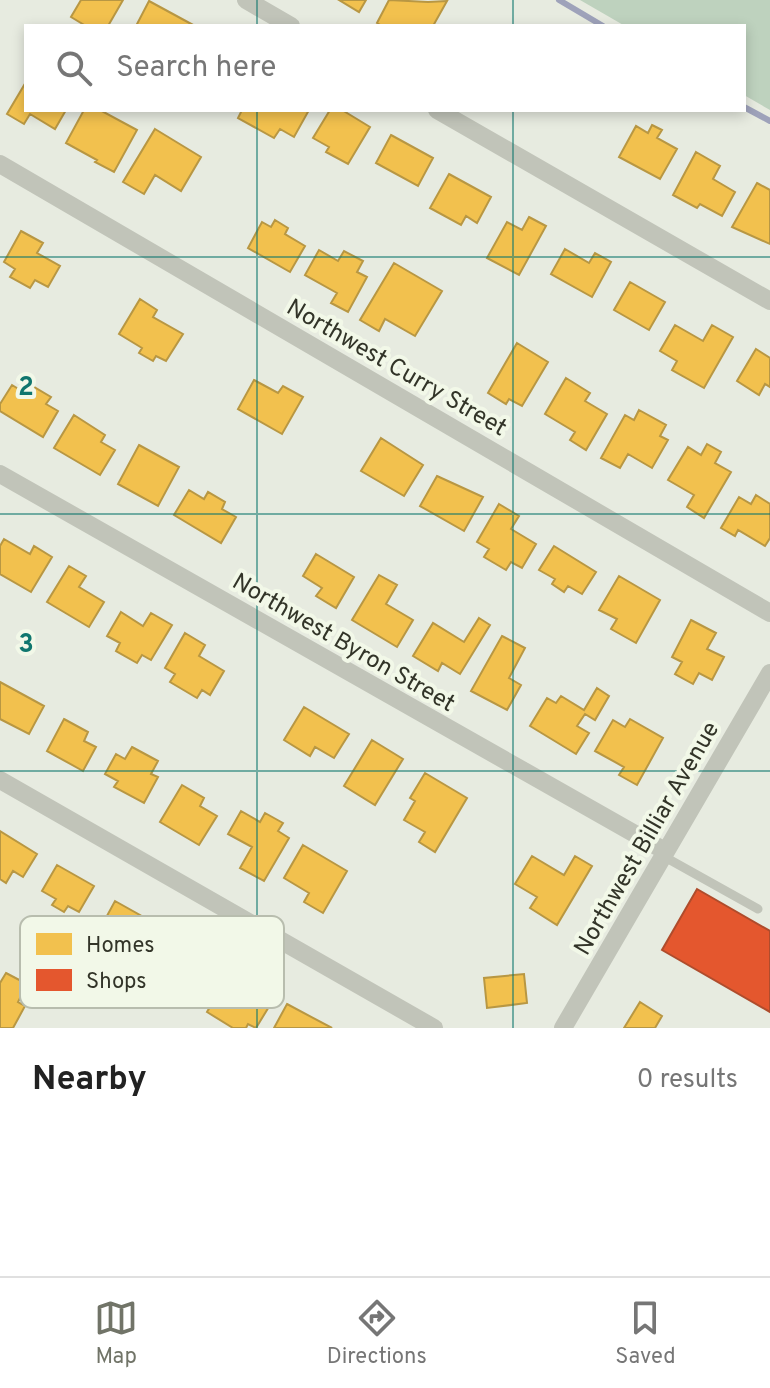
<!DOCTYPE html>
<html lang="en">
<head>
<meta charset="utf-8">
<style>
  body { margin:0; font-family:Overpass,sans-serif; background:#f6f6f6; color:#222 }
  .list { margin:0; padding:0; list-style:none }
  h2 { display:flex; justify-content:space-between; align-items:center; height:104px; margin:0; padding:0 32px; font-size:34px }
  h2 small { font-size:26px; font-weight:400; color:#767676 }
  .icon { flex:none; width:44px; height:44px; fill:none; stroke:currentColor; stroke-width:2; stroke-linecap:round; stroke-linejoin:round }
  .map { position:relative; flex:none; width:770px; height:1028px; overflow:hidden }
  .search { position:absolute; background:#fff; box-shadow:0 4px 12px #0003; left:24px; right:24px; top:24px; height:88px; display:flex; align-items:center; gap:20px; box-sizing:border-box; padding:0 28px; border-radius:0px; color:#767676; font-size:30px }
  .sheet { height:248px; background:#fff }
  nav { display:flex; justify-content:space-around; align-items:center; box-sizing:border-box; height:112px; border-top:2px solid #e0e0e0; background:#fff; font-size:22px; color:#767676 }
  nav a { display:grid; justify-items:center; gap:4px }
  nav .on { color:#717468 }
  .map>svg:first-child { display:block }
</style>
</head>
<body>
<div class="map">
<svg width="770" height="1028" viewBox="0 0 770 1028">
  <rect width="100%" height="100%" fill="#e7ebe0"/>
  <path fill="#bed2be" d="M 580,0 L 770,0 L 770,110 L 744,95 L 744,26 L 625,26 Z"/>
  <path fill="#f2c14e" stroke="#b89743" stroke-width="2" d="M 81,0 L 123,0 L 108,26 L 86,26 L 71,17 Z
    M 339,0 L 366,0 L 359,12 Z
    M 389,0 L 428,2 L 447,1 L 433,26 L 382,26 L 377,23 Z
    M 149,1 L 195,26 L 136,26 Z
    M 26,82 L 26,110 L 66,110 L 55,129 L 30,114 L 24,124 L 7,114 Z
    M 84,110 L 100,110 L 137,130 L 114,172 L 95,162 L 97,160 L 66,143 Z
    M 242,110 L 309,110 L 294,137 L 280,129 L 274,138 L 238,118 Z
    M 330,110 L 342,110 L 370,127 L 348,164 L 326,152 L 329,147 L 313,138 Z
    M 652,125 L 662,130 L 657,138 L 677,149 L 660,179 L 619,157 L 636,126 L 648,133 Z
    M 155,129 L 201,157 L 181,191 L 155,175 L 144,194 L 123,182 Z
    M 391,135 L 433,158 L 418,186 L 376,163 Z
    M 696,152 L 720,166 L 713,179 L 735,192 L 722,216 L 700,204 L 697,208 L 673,195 Z
    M 449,174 L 491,197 L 477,223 L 466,216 L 461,225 L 430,208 Z
    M 757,183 L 770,190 L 770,244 L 732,227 Z
    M 529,217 L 546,226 L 519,275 L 487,258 L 507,222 L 522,230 Z
    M 275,220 L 288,228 L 285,234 L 305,246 L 290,272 L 248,248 L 262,222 L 271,227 Z
    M 21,231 L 43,243 L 37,253 L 60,266 L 48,287 L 35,280 L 30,288 L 10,277 L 15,269 L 4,262 Z
    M 565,249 L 589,263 L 595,253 L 611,262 L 592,297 L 551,274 Z
    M 319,250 L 338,261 L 344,251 L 363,261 L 357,272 L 367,277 L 348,312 L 331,303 L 337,293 L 305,275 Z
    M 394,263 L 442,291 L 415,336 L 385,319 L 379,331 L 360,320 Z
    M 630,282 L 665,302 L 649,330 L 614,310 Z
    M 140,299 L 157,310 L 153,317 L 183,334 L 166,361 L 156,356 L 153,361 L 139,353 L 142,348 L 119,334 Z
    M 675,325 L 703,341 L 712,325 L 733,337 L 704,388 L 672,370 L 677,361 L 660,351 Z
    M 517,343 L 548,362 L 522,406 L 509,399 L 506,404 L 488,393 Z
    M 756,349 L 770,358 L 770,387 L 765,384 L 759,395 L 737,381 Z
    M 566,378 L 590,393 L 585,401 L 607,414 L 586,450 L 570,440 L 575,432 L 545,414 Z
    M 254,380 L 278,393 L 283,386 L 303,397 L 282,434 L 238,409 Z
    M 12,385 L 30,396 L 34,387 L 51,397 L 46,404 L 58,411 L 43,437 L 0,411 L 0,404 Z
    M 639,410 L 666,425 L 660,436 L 668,440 L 652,468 L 628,454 L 620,468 L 601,458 L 625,415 L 634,420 Z
    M 74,415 L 105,435 L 101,442 L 115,450 L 100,475 L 54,448 Z
    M 381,438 L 423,465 L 404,496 L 361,471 Z
    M 707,444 L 721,452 L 715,463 L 731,472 L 704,518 L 687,507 L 694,495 L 668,480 L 688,447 L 701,455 Z
    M 139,445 L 179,467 L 158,506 L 118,484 Z
    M 437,476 L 483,497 L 464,531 L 420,506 Z
    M 189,490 L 204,499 L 208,492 L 225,502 L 222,509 L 236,517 L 221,543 L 174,515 Z
    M 756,495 L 770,504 L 770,538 L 765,546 L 738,530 L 735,536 L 721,528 L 739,497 L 751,504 Z
    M 499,504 L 519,516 L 511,529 L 536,544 L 522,568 L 511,562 L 506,570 L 484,557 L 489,549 L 477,542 Z
    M 4,539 L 30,554 L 34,546 L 52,557 L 31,592 L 0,574 L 0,546 Z
    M 554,546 L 596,572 L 582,594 L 568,586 L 564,592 L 552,584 L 555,579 L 539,570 Z
    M 316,554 L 354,577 L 336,608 L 316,596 L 322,588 L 303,576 Z
    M 69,566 L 86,576 L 79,587 L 104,602 L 89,627 L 47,602 Z
    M 379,575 L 397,585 L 386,604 L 413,620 L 397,647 L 352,620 Z
    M 619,576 L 660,600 L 636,643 L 611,629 L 617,619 L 599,610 Z
    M 121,612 L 143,626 L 151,613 L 172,625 L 151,660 L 142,655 L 137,663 L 116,651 L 120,643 L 107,636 Z
    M 479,618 L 490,625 L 460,674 L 442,663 L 438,671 L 413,656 L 433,623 L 464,642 Z
    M 691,620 L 716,633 L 707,649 L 724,657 L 712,680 L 699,673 L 693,684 L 675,674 L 682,662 L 672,657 Z
    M 185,633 L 205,645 L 199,656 L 224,671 L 210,695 L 202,690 L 197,698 L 170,682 L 175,674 L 165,668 Z
    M 502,636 L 525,648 L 509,678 L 521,685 L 507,710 L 471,691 Z
    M 0,682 L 44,706 L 29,734 L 0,719 Z
    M 597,688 L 609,696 L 595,720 L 585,714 L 577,726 L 589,733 L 576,754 L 530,726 L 547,698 L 556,703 L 561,696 L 584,710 Z
    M 304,707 L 349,734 L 334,758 L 315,747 L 310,756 L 284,740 Z
    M 64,719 L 88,732 L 84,741 L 96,747 L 83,771 L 47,751 Z
    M 630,719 L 663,738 L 637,785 L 619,775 L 624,767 L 595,751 L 613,720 L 625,727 Z
    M 372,740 L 403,759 L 375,805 L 344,786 Z
    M 132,747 L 158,761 L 151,774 L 158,777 L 144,803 L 114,787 L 118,781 L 105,774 L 116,754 L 125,759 Z
    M 425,773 L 467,798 L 435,852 L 419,842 L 425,832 L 404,820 L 415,801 L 410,798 Z
    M 182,785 L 204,798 L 200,806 L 217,816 L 199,845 L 160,822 Z
    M 241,811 L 260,822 L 265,813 L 283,823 L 278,831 L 289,838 L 264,881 L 240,868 L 252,847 L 228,834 Z
    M 0,831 L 37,854 L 23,877 L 13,871 L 6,883 L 0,879 Z
    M 303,845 L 347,871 L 323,913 L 304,902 L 309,893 L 284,878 Z
    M 532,856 L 564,875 L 575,856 L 592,866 L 557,925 L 530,908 L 537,897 L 515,884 Z
    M 57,865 L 94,886 L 79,912 L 68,906 L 64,912 L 52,905 L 56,899 L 42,891 Z
    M 115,901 L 154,923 L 134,958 L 118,949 L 113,958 L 100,950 L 105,941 L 96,936 Z
    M 231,971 L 253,983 L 248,991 L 270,1005 L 256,1028 L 248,1024 L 246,1028 L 233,1028 L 207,1012 Z
    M 6,973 L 27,984 L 18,1002 L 25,1006 L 13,1028 L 0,1028 L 0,983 Z
    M 524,974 L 527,1003 L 487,1008 L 484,978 Z
    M 640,1002 L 662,1016 L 655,1028 L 624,1028 Z
    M 287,1004 L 332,1028 L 274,1028 Z"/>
  <path fill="#e4572e" stroke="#af4c2c" stroke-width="2" d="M 697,889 L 770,931 L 770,1012 L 662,950 Z"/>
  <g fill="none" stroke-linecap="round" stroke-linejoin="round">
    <path stroke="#9ea2ba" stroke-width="6" d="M 559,0 L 603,26
      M 744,107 L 770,121"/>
    <path stroke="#c1c4b9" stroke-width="9" d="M 663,856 L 758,909"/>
    <path stroke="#c1c4b9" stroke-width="18" d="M 246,0 L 291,26
      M 437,110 L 770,301
      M 0,164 L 770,613
      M 0,474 L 665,851
      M 0,780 L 434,1028
      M 563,1028 L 770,673"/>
  </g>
  <path fill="none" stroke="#0f766e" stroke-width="2" stroke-opacity="0.55" d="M 257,0 L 257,26M 513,0 L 513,26M 257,110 L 257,1028M 513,110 L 513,1028M 0,257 L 770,257M 0,514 L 770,514M 0,771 L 770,771"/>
  <g text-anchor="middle" stroke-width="8" stroke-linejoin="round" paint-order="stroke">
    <g font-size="24" fill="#323428" stroke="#f2f8e8">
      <text transform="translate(397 367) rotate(30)" y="8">Northwest Curry Street</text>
      <text transform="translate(344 642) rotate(30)" y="8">Northwest Byron Street</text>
      <text transform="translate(646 838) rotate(-60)" y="8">Northwest Billiar Avenue</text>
    </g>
  </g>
  <rect x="20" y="916" width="264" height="92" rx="12" fill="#f2f8e8" stroke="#b8bdae" stroke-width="2"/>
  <rect x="36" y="933" width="36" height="22" fill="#f2c14e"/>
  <rect x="36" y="969" width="36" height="22" fill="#e4572e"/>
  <g font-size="22" fill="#323428">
    <text x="86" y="952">Homes</text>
    <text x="86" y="988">Shops</text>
  </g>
  <g font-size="26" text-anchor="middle" font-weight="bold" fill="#0f766e" stroke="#f2f8e8" stroke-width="8" stroke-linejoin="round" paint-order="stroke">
    <text x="26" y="395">2</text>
    <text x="26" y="652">3</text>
  </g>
</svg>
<div class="search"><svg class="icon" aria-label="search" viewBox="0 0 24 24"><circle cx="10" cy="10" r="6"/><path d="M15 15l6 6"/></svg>Search here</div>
</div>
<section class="sheet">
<h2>Nearby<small>0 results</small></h2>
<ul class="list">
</ul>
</section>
<nav>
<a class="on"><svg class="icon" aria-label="map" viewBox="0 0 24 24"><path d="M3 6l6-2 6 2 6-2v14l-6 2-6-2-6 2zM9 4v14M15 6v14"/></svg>Map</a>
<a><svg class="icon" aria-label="directions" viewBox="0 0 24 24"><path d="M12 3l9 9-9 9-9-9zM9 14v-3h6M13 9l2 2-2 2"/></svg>Directions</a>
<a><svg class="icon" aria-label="saved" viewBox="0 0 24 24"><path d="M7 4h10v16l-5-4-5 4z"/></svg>Saved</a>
</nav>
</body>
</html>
